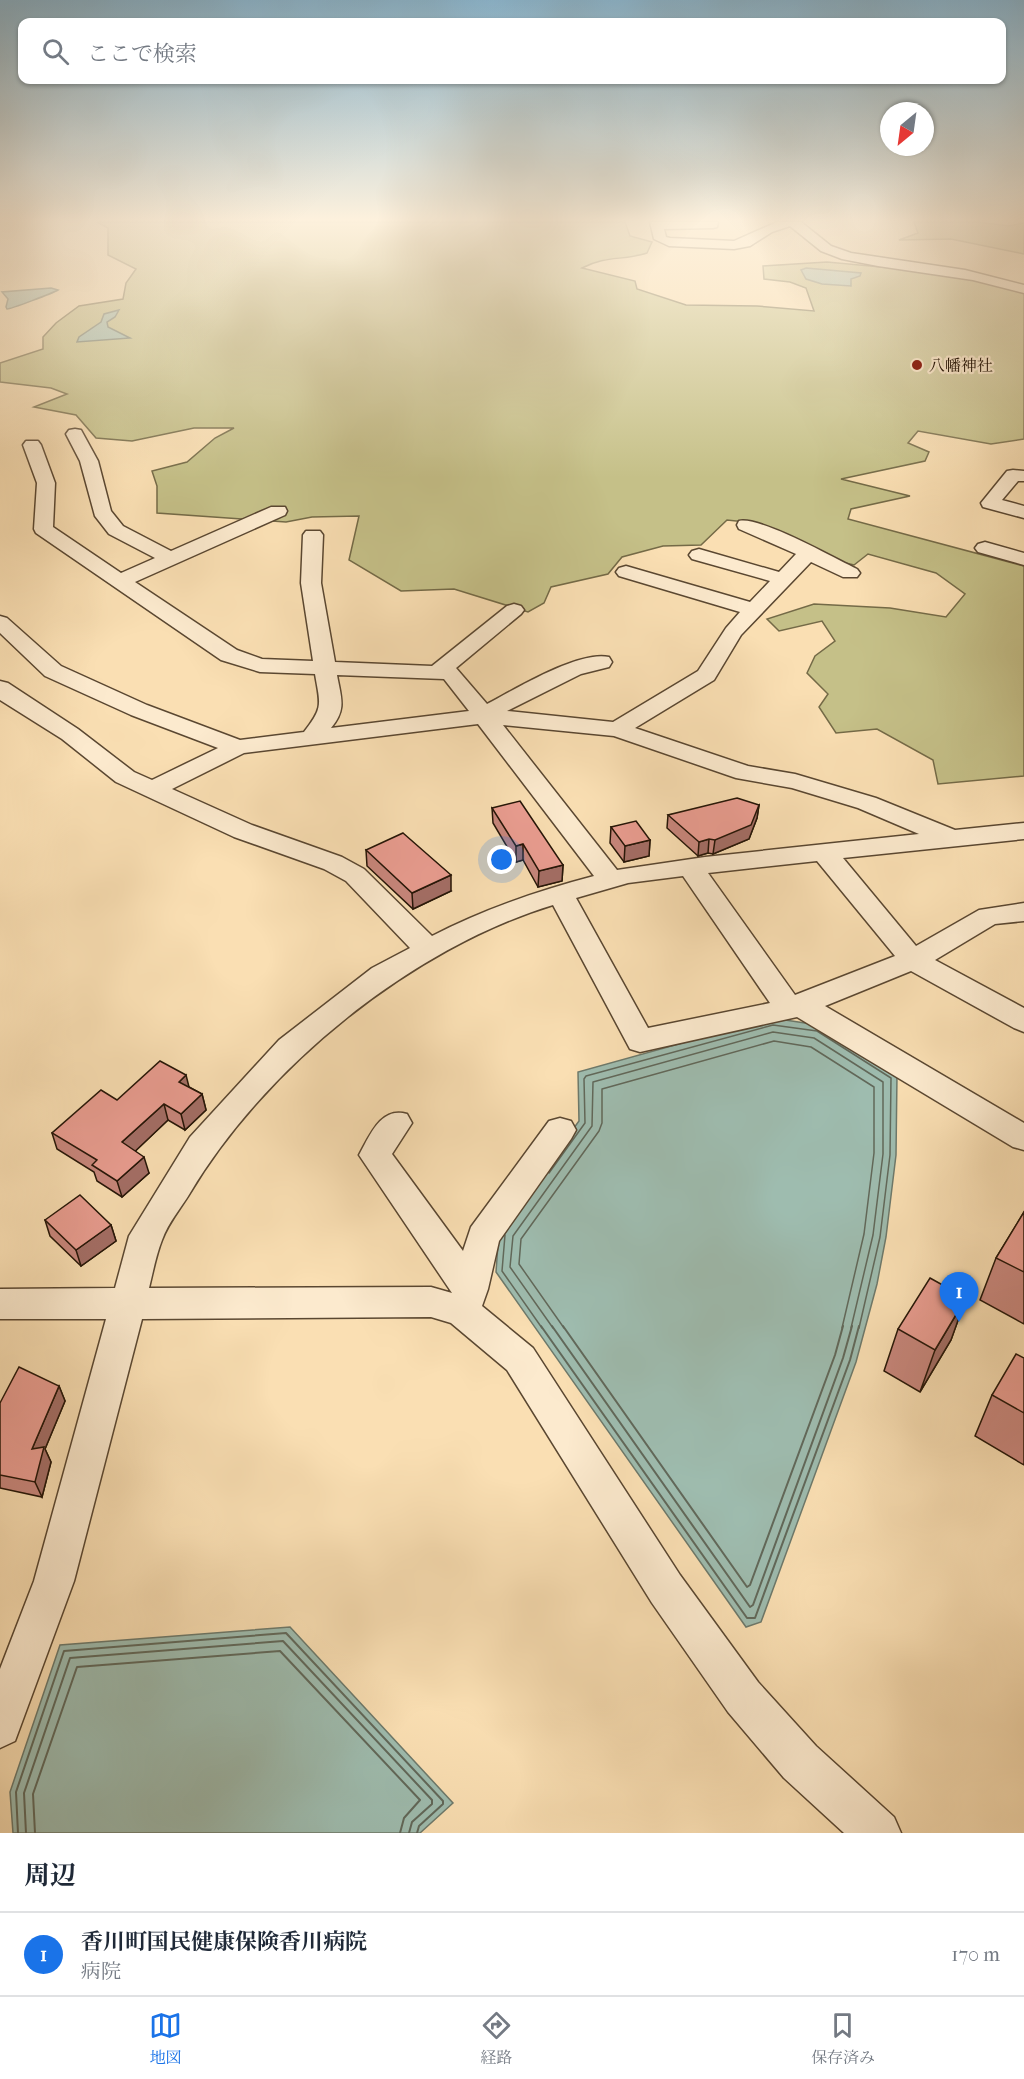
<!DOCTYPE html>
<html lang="ja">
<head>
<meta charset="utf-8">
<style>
  body { margin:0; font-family:"IM FELL French Canon","Noto Serif JP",serif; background:#f2f2f3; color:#1f2937 }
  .compass { position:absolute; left:880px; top:102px; width:54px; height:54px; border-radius:50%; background:#fff; box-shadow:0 2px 4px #0004; rotate:209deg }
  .you { position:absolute; left:502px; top:860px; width:21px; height:21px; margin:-15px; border:4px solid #fff; border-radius:50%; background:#1a73e8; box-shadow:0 0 0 9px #1a73e833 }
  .badge { display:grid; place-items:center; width:39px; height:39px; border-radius:50%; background:#1a73e8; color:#fff; font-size:20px; font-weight:700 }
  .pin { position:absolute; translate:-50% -50px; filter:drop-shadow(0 2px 3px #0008) }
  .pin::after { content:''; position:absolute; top:32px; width:21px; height:18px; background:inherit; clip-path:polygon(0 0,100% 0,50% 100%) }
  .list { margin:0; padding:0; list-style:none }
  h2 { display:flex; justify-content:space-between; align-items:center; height:78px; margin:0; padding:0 24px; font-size:26px }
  h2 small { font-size:20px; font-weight:400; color:#747a83 }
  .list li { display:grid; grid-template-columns:39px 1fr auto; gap:18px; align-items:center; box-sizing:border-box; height:84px; padding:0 24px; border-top:2px solid #e0e1e3 }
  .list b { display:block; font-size:22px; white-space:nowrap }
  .list p { margin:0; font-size:20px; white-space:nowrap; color:#747a83 }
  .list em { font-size:20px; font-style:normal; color:#747a83 }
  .icon { flex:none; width:33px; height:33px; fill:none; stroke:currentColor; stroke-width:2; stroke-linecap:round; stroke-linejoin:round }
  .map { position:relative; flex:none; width:1024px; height:1833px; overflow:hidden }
  .search { position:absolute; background:#fff; box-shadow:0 2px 4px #0004; left:18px; right:18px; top:18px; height:66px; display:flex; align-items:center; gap:15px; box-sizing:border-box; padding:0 21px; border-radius:12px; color:#747a83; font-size:22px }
  .sheet { height:162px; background:#fff }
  nav { display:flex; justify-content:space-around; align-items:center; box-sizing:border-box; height:84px; border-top:2px solid #e0e1e3; background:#fff; font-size:16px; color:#747a83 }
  nav a { display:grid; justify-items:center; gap:3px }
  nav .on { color:#1a73e8 }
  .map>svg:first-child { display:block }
</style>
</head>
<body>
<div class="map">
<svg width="1024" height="1833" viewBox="0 0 1024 1833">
  <rect width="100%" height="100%" fill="#fadfb3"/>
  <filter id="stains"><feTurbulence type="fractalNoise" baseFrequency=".00333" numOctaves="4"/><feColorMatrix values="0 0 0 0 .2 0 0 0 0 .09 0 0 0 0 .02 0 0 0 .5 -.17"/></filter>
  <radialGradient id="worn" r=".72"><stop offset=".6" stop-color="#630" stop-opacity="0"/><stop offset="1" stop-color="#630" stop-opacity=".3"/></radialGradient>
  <path fill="#c5c088" stroke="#746a47" stroke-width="1.5" d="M 97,222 L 625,222 L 630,236 L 652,242 L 647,253 C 623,261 606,255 582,268 L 635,281 L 637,289 L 686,305 L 757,306 L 814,311 L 806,288 L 790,282 L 764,279 L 763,266 L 827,262 L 935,272 L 1024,291 L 1024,439 L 991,444 L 918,431 L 908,443 L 929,452 L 925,461 L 841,479 L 910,496 L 851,509 L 848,519 L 1024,566 L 1024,776 L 938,784 L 933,760 L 877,729 L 836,733 L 819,707 L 828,694 L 807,673 L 815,656 L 835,641 L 822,621 L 779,631 L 767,619 L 814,604 L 890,608 L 946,617 L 965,594 L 936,573 L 868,554 L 854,565 L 817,556 L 755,523 L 727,520 L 701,545 L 663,546 L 622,557 L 608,574 L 551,587 L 544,603 L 528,612 L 454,589 L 401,591 L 349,560 L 359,516 L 312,517 L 286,522 L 157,513 L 157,486 L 152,471 L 187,462 L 215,438 L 234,428 L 194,428 L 132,441 L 96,438 L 76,415 L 34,407 L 67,394 L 51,388 L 0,382 L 0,363 L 43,349 L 43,337 L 56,323 L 79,306 L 123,299 L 126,283 L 136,269 L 108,255 L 108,228 Z
    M 914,222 L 977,222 L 1009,226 L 1024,223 L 1024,254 L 951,239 L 899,240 L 918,233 Z"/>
  <path fill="#9ebcaf" stroke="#6d796b" stroke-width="1.5" d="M 806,268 L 861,273 L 860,276 L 851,279 L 851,286 L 822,284 L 806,279 L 801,270 Z
    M 51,288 L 58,290 C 53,293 11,309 7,309 L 6,307 L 8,299 L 2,292 Z
    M 119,310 L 115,317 L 107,322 L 108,327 L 130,338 L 77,342 L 79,337 L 101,322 L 104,314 Z
    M 772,1018 L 818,1025 L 897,1075 L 896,1155 L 886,1237 L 877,1284 L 856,1362 L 761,1622 L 746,1627 L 496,1272 L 499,1231 L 579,1121 L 578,1072 Z
    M 290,1627 L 453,1803 L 420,1833 L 13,1833 L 10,1792 L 60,1645 Z"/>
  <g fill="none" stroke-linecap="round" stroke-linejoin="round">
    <path stroke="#61685a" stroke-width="1.5" d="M 549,1173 L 585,1123 L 584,1079 L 586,1076 L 773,1025 L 817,1031 L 891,1078 L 890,1155 L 880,1237 L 859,1328
      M 505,1235 L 502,1271 L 542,1328
      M 553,1328 L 510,1267 L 513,1236 L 592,1126 L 593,1082 L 773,1032 L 814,1038 L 883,1082 L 883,1154 L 873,1235 L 851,1328
      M 564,1328 L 519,1264 L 521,1239 L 599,1131 L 602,1123 L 602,1089 L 774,1041 L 811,1047 L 874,1087 L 874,1153 L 864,1234 L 842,1328"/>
    <path stroke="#61685a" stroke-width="2" d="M 541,1326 L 747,1618 L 755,1618 L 850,1360 L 859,1326
      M 552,1326 L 750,1607 L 753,1605 L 843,1358 L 852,1326
      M 563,1326 L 747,1587 L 750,1585 L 835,1355 L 843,1326
      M 18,1833 L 16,1792 L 64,1651 L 286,1633 L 443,1801 L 443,1804 L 419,1826 L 417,1833
      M 26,1833 L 24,1793 L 70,1658 L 283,1641 L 432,1800 L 432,1804 L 412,1822 L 409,1833
      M 35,1833 L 33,1794 L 77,1667 L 280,1651 L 420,1800 L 404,1818 L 400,1833"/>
    <g stroke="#5a4731" stroke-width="3">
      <path id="minor" d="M 650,222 L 718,222 L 717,227 L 713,228 L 664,229 L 666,237 L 670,238 L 734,241 L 777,222 L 801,222 L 831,246 L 851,253 L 965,270 L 1024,285 L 1024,293 L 973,280 L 878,266 L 842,259 L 821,251 L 790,226 L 772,232 L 750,246 L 734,249 L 669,246 L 654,239 Z
        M 75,429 L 81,430 L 98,461 L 111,511 L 123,526 L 171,551 L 271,507 L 285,507 L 287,511 L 285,515 L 135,582 L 237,650 L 262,659 L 313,661 L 301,583 L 303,535 L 306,531 L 320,531 L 323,535 L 321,583 L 335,662 L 432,666 L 507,606 L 514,604 L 521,606 L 524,610 L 521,614 L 456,668 L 487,704 C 514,690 579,650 609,657 L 612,662 L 609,667 L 581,674 L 507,711 L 613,722 L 698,671 L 726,628 L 740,612 L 619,576 L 616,572 L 619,568 L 626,566 L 750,602 L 770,581 L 692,559 L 689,555 L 692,551 L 699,549 L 779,572 L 796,554 L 739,529 L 737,525 L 739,521 C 760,516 834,558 857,569 L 860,573 L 857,577 L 843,577 L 811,562 L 741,635 L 714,680 L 635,728 L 748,766 L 795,774 L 876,798 L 955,830 L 1024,823 L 1024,839 L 843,858 L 916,946 L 979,910 L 1024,903 L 1024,921 L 995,924 L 935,960 L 1024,1008 L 1024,1032 L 1014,1028 L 911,971 L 825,1006 L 1024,1123 L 1024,1150 L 1013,1147 L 797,1017 L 640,1052 L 630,1049 L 553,905 C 412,948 265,1067 190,1193 C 181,1208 168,1223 162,1240 C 156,1255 153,1272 149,1288 L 431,1287 L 452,1293 L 359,1155 C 370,1135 381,1106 407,1114 L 412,1123 L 392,1154 L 463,1251 L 471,1227 L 549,1121 L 560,1118 L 571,1121 L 576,1130 L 571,1139 L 499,1241 L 488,1289 L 482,1306 L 533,1348 L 680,1575 L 758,1682 L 816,1746 L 894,1817 L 901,1833 L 844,1833 L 784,1778 L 728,1712 L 652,1603 L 507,1370 L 451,1323 L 431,1317 L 142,1319 L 74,1581 L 15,1741 L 0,1748 L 0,1669 L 34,1581 L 106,1319 L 0,1319 L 0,1289 L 115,1288 L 129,1236 L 190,1137 L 279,1040 L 372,968 L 410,948 L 346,881 L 324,869 L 234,837 L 116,782 L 62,739 L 0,700 L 0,681 L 8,683 L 78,729 L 134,772 L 152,780 L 218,748 L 131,715 L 45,676 L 0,633 L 0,616 L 7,618 L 61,666 L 147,705 L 240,740 L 304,732 C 324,707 320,704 315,674 L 260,672 L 221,660 L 36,533 L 34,529 L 37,483 L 23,445 L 26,441 L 38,441 L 41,445 L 55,483 L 53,527 L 121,573 L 155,558 L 109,534 L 95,516 L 80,461 L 66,434 L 69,430 ZM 337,675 L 444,679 L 469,711 L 331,728 C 347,709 341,698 337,675 ZM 478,724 L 594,876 C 537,891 484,909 432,936 L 364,869 L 342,857 L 252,825 L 172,789 L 244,753 ZM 503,725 L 614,736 L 736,778 L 792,788 L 858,808 L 919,834 L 705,857 L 617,870 ZM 817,861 L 895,956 L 795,995 L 708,873 ZM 683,876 L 770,1003 L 648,1028 L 576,898 L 628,883 Z
        M 1013,470 L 1024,471 L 1024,481 L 1018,481 L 1002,500 L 1024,506 L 1024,518 L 983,507 L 981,503 L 1007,471 Z
        M 985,542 L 1024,553 L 1024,565 L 978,552 L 975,548 L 978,544 Z"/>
    </g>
    <use href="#minor" fill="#fceace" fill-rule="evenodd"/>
  </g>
  <path fill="#c9877d" stroke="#241406" stroke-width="1.5" d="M 759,805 L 757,818 L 749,839 L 713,854 L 708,853 L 698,856 L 667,828 L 668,815 Z
    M 492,808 L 563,865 L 562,881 L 538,887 L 523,860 L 516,862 L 493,823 Z
    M 611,827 L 650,840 L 649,856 L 624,862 L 610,843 Z
    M 366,850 L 451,891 L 413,909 L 367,866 Z
    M 189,1087 L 202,1094 L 206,1110 L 185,1130 L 168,1120 L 135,1151 L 149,1173 L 122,1197 L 97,1181 L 94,1172 L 57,1149 L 52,1133 Z
    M 1024,1212 L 1024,1324 L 980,1300 L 996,1258 Z
    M 45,1220 L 111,1225 L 116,1241 L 81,1266 L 50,1236 Z
    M 966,1298 L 951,1340 L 920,1392 L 884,1371 L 898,1329 Z
    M 1024,1358 L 1024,1465 L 975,1436 L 992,1395 Z
    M 59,1386 L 65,1401 L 45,1449 L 51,1462 L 42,1497 L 0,1488 L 0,1403 Z"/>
  <path fill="#a46e66" stroke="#241406" stroke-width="1.5" d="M 759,805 L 757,818 L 749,839 L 713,854 L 715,840 Z
    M 709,839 L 708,853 L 698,856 L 699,842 Z
    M 650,840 L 649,856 L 624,862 L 625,846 Z
    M 523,844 L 523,860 L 516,862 L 516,846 Z
    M 563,865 L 562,881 L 538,887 L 539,871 Z
    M 451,875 L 451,891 L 413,909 L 412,893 Z
    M 186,1075 L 190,1091 L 179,1082 Z
    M 202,1094 L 206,1110 L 185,1130 L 181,1114 Z
    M 164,1104 L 168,1120 L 127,1159 L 122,1142 Z
    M 144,1157 L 149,1173 L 122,1197 L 117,1181 Z
    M 111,1225 L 116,1241 L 81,1266 L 76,1250 Z
    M 966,1298 L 951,1340 L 920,1392 L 935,1350 Z
    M 59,1386 L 65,1401 L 45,1449 L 51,1462 L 42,1497 L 35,1482 L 32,1449 Z"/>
  <path fill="#ea9d91" stroke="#241406" stroke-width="1.5" d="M 737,798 L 759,805 L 751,825 L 715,840 L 709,839 L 699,842 L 668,815 Z
    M 520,801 L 563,865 L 539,871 L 523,844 L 516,846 L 492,808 Z
    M 636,821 L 650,840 L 625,846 L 611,827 Z
    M 403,833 L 451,875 L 412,893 L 366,850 Z
    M 160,1061 L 186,1075 L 179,1082 L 202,1094 L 181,1114 L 164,1104 L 122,1142 L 144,1157 L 117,1181 L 92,1165 L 97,1160 L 52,1133 L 101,1090 L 117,1100 Z
    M 80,1195 L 111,1225 L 76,1250 L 45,1220 Z
    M 1024,1212 L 1024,1272 L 996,1258 Z
    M 930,1278 L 966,1298 L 935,1350 L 898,1329 Z
    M 1016,1354 L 1024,1358 L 1024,1413 L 992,1395 Z
    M 19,1367 L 59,1386 L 32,1449 L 44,1447 L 35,1482 L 0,1475 L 0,1403 Z"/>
  <linearGradient id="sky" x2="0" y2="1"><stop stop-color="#8ab7d1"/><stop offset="0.46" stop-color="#fdf1dd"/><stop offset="1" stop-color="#fdf1dd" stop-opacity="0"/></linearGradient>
  <rect width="1024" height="478" fill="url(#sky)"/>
  <circle fill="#8f2418" stroke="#fceace" stroke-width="2" cx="917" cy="365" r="6"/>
  <g text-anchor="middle" stroke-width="4.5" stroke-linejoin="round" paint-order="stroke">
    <g font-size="16" fill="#241406" stroke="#fceace" text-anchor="start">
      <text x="929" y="371">八幡神社</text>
    </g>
  </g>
  <rect width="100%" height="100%" filter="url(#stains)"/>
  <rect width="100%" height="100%" fill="url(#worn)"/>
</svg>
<svg class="compass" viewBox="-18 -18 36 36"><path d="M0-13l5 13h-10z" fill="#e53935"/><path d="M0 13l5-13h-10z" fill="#747a83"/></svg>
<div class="you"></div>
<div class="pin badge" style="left:959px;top:1322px">1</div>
<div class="search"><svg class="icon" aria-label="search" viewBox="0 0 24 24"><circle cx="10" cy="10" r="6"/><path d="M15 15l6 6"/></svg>ここで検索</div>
</div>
<section class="sheet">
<h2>周辺<small></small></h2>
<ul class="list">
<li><span class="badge">1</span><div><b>香川町国民健康保険香川病院</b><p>病院</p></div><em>170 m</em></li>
</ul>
</section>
<nav>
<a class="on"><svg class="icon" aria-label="map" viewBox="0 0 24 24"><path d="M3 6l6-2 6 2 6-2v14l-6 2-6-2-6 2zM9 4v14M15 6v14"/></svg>地図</a>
<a><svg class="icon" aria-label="directions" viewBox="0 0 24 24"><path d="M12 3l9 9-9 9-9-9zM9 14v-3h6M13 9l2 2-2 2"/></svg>経路</a>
<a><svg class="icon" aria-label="saved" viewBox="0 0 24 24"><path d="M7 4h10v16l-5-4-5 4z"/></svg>保存済み</a>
</nav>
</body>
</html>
